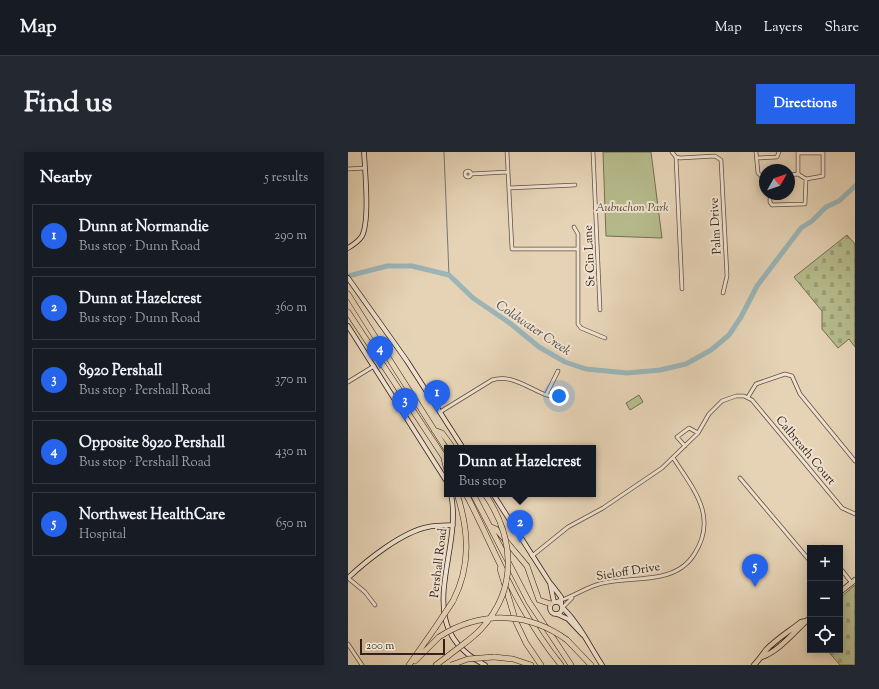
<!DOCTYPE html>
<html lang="en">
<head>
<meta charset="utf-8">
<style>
  body { margin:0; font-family:"Sorts Mill Goudy",serif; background:#242831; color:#f1f3f6 }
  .controls { position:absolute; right:12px; bottom:12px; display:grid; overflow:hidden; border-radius:0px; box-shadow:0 2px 10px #0003 }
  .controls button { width:36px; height:36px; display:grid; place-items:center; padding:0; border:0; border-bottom:1px solid #363941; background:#171b24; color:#f1f3f6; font:20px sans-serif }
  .compass { position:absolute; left:411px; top:12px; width:36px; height:36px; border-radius:50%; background:#171b24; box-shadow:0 2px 10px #0003; rotate:50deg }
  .scale { position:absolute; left:12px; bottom:10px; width:85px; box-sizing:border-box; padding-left:4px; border:2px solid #332117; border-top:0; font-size:11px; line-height:14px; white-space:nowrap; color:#332117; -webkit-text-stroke:3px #efe2d0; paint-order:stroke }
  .you { position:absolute; left:211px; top:244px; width:14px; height:14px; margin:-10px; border:3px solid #fff; border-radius:50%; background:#1a73e8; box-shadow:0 0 0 6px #1a73e833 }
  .badge { display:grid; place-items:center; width:26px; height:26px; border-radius:50%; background:#2563eb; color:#fff; font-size:13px; font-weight:700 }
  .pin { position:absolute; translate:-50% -33px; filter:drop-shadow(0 1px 2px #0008) }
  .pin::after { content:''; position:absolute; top:21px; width:14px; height:12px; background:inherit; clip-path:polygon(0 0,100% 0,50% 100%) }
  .popup { position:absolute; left:96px; top:293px; width:152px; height:52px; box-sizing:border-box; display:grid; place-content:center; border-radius:0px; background:#171b24; filter:drop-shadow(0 1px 3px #0005); font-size:13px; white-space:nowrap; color:#9ea1a6 }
  .popup b { font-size:15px; color:#f1f3f6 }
  .popup::after { content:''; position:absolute; left:50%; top:100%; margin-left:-8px; border:8px solid transparent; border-top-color:#171b24 }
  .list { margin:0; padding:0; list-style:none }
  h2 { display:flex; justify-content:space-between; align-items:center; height:52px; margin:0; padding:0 16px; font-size:17px }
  h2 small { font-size:13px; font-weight:400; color:#9ea1a6 }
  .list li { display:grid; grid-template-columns:26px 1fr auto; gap:12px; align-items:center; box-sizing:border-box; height:64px; margin:0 8px 8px; padding:0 8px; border:1px solid #363941; border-radius:0px }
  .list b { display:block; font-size:15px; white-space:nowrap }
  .list p { margin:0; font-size:13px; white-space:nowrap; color:#9ea1a6 }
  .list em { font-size:13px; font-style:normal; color:#9ea1a6 }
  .icon { flex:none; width:22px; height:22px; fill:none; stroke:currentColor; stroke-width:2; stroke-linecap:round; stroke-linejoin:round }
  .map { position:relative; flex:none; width:507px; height:513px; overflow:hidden; border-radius:0px }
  header { display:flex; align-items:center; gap:24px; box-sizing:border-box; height:56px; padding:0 20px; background:#171b24; border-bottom:1px solid #363941 }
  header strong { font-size:19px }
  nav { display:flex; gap:22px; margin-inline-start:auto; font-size:14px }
  .intro { display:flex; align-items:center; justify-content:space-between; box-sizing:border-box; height:96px; padding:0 24px }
  h1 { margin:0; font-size:28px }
  .button { padding:10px 18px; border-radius:0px; background:#2563eb; color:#fff; font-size:14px; font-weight:700 }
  main { display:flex; gap:24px; padding:0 24px }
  aside { flex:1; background:#171b24; border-radius:0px; box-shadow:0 2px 10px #0003 }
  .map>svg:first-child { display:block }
</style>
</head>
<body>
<header>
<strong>Map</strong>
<nav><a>Map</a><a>Layers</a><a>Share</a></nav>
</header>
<div class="intro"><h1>Find us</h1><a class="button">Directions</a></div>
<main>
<aside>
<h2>Nearby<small>5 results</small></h2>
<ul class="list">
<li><span class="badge">1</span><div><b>Dunn at Normandie</b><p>Bus stop · Dunn Road</p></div><em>290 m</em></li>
<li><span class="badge">2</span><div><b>Dunn at Hazelcrest</b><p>Bus stop · Dunn Road</p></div><em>360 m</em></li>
<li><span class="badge">3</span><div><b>8920 Pershall</b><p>Bus stop · Pershall Road</p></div><em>370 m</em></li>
<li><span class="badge">4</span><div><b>Opposite 8920 Pershall</b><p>Bus stop · Pershall Road</p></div><em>430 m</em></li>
<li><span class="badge">5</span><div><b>Northwest HealthCare</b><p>Hospital</p></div><em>650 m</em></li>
</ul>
</aside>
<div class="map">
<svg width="507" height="513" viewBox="0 0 507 513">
  <defs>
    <pattern id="cemetery-stones" width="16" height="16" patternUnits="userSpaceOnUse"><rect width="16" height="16" fill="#b6bc8d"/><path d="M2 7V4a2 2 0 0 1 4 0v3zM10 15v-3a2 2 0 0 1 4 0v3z" fill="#9da179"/></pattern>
  </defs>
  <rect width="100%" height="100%" fill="#e6d3b6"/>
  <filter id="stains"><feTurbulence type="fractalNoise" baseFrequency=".005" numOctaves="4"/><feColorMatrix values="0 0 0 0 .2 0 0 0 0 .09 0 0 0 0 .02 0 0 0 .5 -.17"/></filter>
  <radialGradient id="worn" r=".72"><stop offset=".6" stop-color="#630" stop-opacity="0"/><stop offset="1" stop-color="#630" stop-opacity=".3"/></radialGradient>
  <path fill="url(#cemetery-stones)" stroke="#746e52" d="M 499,83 L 507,92 L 507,195 L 501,187 L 490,196 L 474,177 L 474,159 L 446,125 Z
    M 507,433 L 507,513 L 492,513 L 479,498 L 492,498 L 492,446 Z"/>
  <path fill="#b6bc8d" stroke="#746e52" d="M 255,0 L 303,0 L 314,86 L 258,84 Z
    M 291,243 L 295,250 L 282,258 L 278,251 Z"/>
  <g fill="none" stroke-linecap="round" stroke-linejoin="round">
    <path stroke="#717a78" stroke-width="1" d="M 96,0 L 101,123"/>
    <path stroke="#9bb5b8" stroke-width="5" d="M 0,124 L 39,114 L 64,114 L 101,123 L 125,146 L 163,172 L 191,195 L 217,210 L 238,217 L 279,221 L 312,218 L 338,212 L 363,198 L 381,183 L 393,165 L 409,134 L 453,76 L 464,69 L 478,55 L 491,49 L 507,34"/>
    <g stroke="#604e3f" stroke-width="4.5">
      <path id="street" d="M 159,0 L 164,97 L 229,97
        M 245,0 L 252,158
        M 324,0 L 328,5 L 332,6 L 367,4 L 373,8 L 379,124 L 375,141
        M 408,0 L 410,21 L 414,25 L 417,25
        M 450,1 L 475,1
        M 328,5 L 334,137
        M 409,6 L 429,5 L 431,0
        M 0,17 L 17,16
        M117 22a3 3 0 1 1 6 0a3 3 0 1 1-6 0Z
        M 123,22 L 160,20
        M 450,22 L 458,27 L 475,24 L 475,0
        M 441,23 L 450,22 L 450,0
        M 161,36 L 227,33
        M 422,42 L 422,50 L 424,53 L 457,52 L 458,27
        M 226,75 L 230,82 L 230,172 L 233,176 L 257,186
        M 0,230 L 26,214
        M 198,243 L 210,219
        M 400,245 L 408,232 L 437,222 L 444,224 L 452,242 L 507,309
        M 92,260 L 144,228 C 170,220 190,247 215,246
        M 337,294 L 329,285 L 341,276 L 350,281
        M 392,326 L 462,409
        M 475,395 L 475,396
        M 184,404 L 220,375 L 255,356 L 314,316 L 350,281 L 361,262 L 374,249 L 388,244 L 396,244 L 404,248 L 494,356 L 507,362
        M 492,416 L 504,431
        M 0,426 L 17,440 L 27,453
        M 210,449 C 226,445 239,434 255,431 C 274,427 294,428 313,424 C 327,421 340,413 347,401 C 370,364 345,337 326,307
        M 215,455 L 224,446
        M 0,492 L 14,513"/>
    </g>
    <g stroke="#332117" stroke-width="5.5">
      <path id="secondary" d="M 0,96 C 5,93 11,89 14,84 C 22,68 17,19 16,0
        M 0,126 L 59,209 L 115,296
        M 0,174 L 99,330
        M 103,342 C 116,402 60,474 137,513
        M 145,342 L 202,431 L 206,450
        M 0,426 C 19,408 54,380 80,375 C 88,373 97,374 105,373
        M 203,432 L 213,445 L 213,452
        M202 456a6 6 0 1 1 12 0a6 6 0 1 1-12 0Z
        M 215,456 C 232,473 241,493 254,513
        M 209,462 L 220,467 L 235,483"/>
    </g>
    <g stroke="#332117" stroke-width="6">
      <path id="primary" d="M 492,440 L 507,428
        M 414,505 C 433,498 447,478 462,466
        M 406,513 C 411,508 414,503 418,498 C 428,487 442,479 453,470 L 459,469"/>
    </g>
    <g stroke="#332117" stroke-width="6">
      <path id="highway" d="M 0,142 L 99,298
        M 0,160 L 99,310
        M 86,278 L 94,281 L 105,296
        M 96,307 L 99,318
        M 118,342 C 149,402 169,459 213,513
        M 125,342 L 181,450 L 223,513
        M 143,375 L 148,377 L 179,414 L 191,448 L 203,452
        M 152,417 L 168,470 L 178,491 L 193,513
        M 105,449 C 123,414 121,379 109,342
        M 219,488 L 243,513
        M 146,505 L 165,507 L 183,513
        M 67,509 L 91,485
        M 61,513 L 87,476
        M 88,513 L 100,504"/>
    </g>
    <use href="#street" stroke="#efe2d0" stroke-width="3"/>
    <use href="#secondary" stroke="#efe2d0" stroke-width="4"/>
    <use href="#primary" stroke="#e6d3b6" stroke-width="4.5"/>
    <use href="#highway" stroke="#e6d3b6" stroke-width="5"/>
    <g stroke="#332117" stroke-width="6" stroke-linecap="butt">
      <path id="highway-bridge" d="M 87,476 L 105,449
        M 91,485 C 132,459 179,459 219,488
        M 100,504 C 111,495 124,487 133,477 C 171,436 166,385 137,342
        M 103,513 L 120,507 L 146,505"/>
    </g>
    <use href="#highway-bridge" stroke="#e6d3b6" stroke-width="5"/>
  </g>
  <g text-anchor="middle" stroke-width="4" stroke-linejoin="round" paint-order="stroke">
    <g font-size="12" font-style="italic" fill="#544834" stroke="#efe2d0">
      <text x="284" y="59">Aubuchon Park</text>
    </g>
    <g font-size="12" fill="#332117" stroke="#efe2d0">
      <text transform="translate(367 74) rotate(-93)" y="4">Palm Drive</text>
      <text transform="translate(241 104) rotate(-93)" y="4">St Cin Lane</text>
      <text transform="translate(458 298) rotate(50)" y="4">Calbreath Court</text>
      <text transform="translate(90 411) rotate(-83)" y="4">Pershall Road</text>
      <text transform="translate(280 419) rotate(-9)" y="4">Sieloff Drive</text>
    </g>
    <g font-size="13" font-style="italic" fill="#524d47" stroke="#efe2d0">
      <text transform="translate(186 175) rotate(34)" y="5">Coldwater Creek</text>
    </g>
  </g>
  <rect width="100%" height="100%" filter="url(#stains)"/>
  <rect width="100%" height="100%" fill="url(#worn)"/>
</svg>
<div class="controls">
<button>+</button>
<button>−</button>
<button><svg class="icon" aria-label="locate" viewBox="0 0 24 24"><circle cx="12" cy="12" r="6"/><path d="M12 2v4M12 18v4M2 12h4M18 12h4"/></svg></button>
</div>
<svg class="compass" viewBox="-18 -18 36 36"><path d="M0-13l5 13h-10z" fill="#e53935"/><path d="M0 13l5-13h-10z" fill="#9ea1a6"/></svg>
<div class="scale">200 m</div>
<div class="you"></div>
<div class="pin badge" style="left:89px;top:261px">1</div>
<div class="pin badge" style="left:172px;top:391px">2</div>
<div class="popup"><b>Dunn at Hazelcrest</b>Bus stop</div>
<div class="pin badge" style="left:57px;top:269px">3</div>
<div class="pin badge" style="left:32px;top:217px">4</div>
<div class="pin badge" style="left:407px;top:435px">5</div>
</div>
</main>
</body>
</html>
